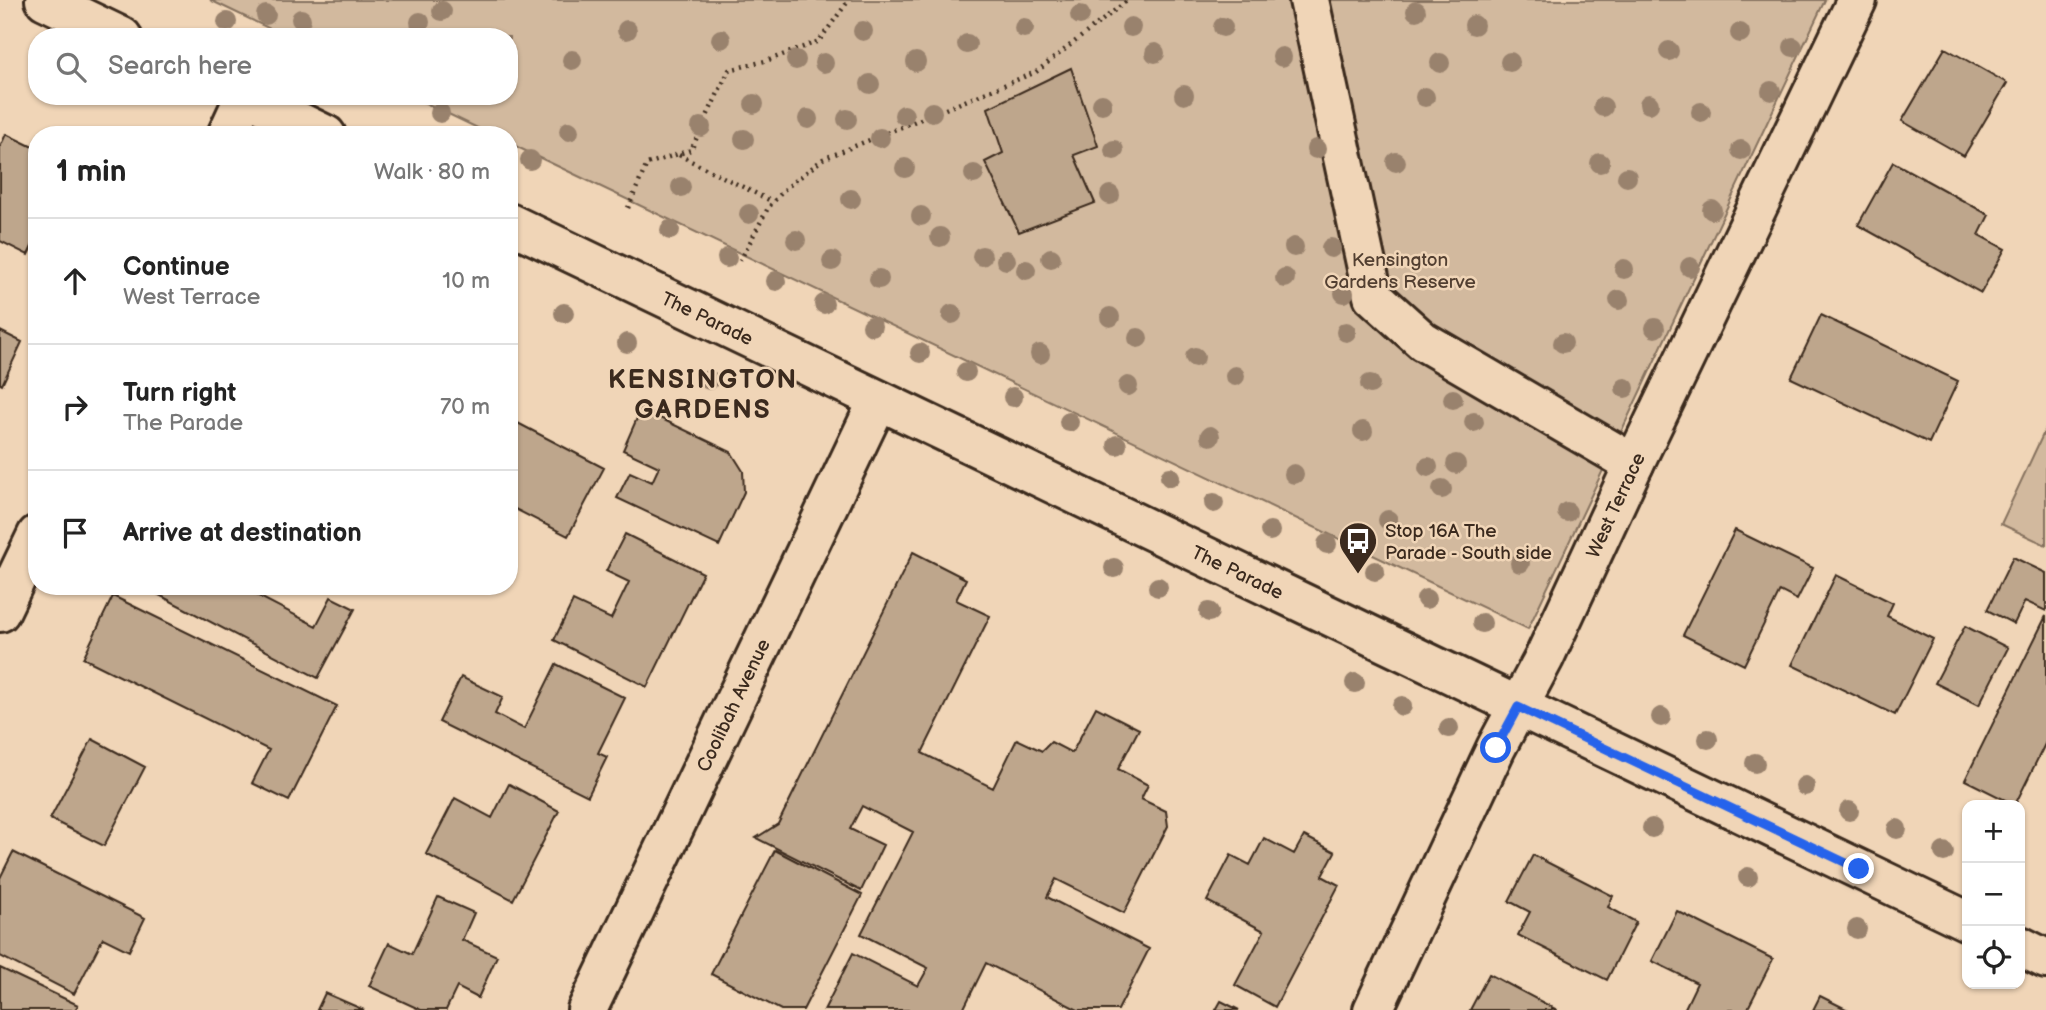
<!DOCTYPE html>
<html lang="en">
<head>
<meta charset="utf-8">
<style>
  body { margin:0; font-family:"Balsamiq Sans",sans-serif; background:#f2f2f2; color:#222 }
  .controls { position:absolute; right:21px; bottom:21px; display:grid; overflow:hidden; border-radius:14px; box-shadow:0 2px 5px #0004 }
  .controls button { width:63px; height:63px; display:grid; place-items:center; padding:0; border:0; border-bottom:2px solid #e0e0e0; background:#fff; color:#222; font:35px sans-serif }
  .stop { position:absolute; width:21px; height:21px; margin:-16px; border:5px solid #2563eb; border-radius:50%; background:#fff }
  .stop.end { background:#2563eb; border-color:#fff; box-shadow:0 2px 7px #0008 }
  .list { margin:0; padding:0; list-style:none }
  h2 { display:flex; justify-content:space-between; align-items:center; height:91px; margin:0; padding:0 28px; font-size:30px }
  h2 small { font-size:23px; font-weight:400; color:#767676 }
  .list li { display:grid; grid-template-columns:46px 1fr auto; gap:21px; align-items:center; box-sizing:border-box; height:126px; padding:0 28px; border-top:2px solid #e0e0e0 }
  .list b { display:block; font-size:26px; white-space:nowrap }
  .list p { margin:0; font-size:23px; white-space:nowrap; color:#767676 }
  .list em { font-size:23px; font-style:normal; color:#767676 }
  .icon { flex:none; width:38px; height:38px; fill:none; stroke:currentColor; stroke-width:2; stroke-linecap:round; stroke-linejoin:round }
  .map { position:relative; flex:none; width:2046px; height:1010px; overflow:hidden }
  .search { position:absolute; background:#fff; box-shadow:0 2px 5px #0004; left:28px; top:28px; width:490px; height:77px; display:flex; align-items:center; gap:18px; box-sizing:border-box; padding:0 24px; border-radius:28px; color:#767676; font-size:26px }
  .panel { position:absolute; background:#fff; box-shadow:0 2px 5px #0004; left:28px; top:126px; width:490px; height:469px; border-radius:28px }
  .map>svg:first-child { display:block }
</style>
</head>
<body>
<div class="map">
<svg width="2046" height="1010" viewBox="0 0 2046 1010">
  <rect width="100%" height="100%" fill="#f0d5b7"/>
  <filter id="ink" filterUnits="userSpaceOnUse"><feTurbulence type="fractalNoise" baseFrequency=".0143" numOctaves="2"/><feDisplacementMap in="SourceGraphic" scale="14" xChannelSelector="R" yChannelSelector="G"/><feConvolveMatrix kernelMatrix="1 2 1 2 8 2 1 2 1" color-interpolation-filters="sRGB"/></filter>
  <g filter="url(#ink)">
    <path fill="#d2b99e" stroke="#86725e" stroke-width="2" d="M 210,0 L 1825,0 L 1528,629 L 509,143 L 509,135 L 492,135 L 411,96 L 509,96 L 509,37 L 287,37 Z
      M 2046,428 L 2046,545 L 2001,524 Z"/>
    <path fill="#bea68c" stroke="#3b2a1e" stroke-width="2" d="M 1945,48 L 2007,83 L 1964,156 L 1902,121 Z
      M 1071,68 L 1098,146 L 1074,155 L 1095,203 L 1019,232 L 985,162 L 1003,153 L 988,108 Z
      M 6,134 L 37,149 L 37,236 L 28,255 L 0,241 L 0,147 Z
      M 1893,162 L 1989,215 L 1979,235 L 2005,249 L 1981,293 L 1858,225 Z
      M 1821,315 L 1958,381 L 1929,443 L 1791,378 Z
      M 0,331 L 22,342 L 2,385 L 0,384 Z
      M 641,409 L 731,452 L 743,471 L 744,492 L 719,546 L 617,498 L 630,472 L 652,482 L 659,467 L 623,450 Z
      M 510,419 L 604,468 L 568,536 L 509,506 Z
      M 1735,530 L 1813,568 L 1797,600 L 1780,591 L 1744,665 L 1683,635 Z
      M 625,534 L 703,573 L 647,687 L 554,640 L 573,601 L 611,619 L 629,582 L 606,571 Z
      M 913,552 L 966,579 L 956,600 L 990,616 L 922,753 L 993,788 L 1017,739 L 1042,751 L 1051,742 L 1072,753 L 1096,707 L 1139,729 L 1118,769 L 1148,785 L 1141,799 L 1166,811 L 1168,826 L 1124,913 L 1056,879 L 1047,897 L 1149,949 L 1118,1010 L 1078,1010 L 986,963 L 963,1010 L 824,1010 L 853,953 L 918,986 L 928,968 L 861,934 L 913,832 L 862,806 L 850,829 L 883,845 L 861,891 L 756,838 L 778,824 Z
      M 2013,557 L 2046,573 L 2046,611 L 2025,601 L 2014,624 L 1987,610 Z
      M 1836,575 L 1893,603 L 1887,616 L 1933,639 L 1895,715 L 1792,665 Z
      M 142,586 L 239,586 L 316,626 L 331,597 L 355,609 L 318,678 Z
      M 113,596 L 337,706 L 289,801 L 252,783 L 269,750 L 83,658 Z
      M 2046,616 L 2046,742 L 2015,805 L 1965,780 Z
      M 1965,626 L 2008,648 L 1979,705 L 1935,683 Z
      M 556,664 L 625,698 L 598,753 L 607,757 L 588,796 L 439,722 L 461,677 L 503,697 L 495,714 L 524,729 Z
      M 92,739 L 145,767 L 104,846 L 50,819 Z
      M 509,784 L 559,811 L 513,900 L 426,854 L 455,798 L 492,818 Z
      M 1304,836 L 1335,852 L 1322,876 L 1339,885 L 1275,1007 L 1235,985 L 1264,931 L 1207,901 L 1231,855 L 1250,865 L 1264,838 L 1294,854 Z
      M 775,850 L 862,895 L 803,1010 L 781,1010 L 711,974 Z
      M 13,852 L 145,918 L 129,951 L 103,938 L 74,994 L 0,956 L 0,878 Z
      M 1533,855 L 1613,896 L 1608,907 L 1636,922 L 1607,980 L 1518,935 L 1530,912 L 1509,901 Z
      M 438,897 L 474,913 L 462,940 L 497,956 L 478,998 L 457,987 L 446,1010 L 421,1010 L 369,986 L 389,943 L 412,954 Z
      M 1677,911 L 1773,959 L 1747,1010 L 1684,1010 L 1697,983 L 1652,961 Z
      M 0,968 L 78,1005 L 75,1010 L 0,1010 Z
      M 1489,974 L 1557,1010 L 1470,1010 Z
      M 325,993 L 364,1010 L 317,1010 Z
      M 1820,996 L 1848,1010 L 1813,1010 Z
      M 1221,1001 L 1239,1010 L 1216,1010 Z"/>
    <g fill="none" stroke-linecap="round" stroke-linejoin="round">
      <g stroke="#3b2a1e" stroke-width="44">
        <g id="minor">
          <path d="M 1309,0 L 1373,296 L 1423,341 L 1634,464"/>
          <path d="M 227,135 L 245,96"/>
          <path d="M 0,612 L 37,535"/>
          <path id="s1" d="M 587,1010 L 878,401"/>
          <path id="s2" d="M 1373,1010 L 1496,748 L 1544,658 L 1634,464 L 1857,0"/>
        </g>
      </g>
      <g stroke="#3b2a1e" stroke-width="44">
        <g id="major">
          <path d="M 45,0 L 122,37"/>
          <path d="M 246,96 L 326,135"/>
          <path id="s3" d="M 509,223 L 1967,921"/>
          <path d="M 2020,946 L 2046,959"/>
        </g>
      </g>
      <path stroke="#3b2a1e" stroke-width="4.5" stroke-dasharray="2 5" stroke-linecap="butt" d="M 679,155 L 773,202
        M 628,208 L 647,164 L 691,150 L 729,70 L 769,60 L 819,41 L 849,0
        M 740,261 L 768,208 L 785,189 L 823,159 L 1036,72 L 1128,0"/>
      <use href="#minor" stroke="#f0d5b7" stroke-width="38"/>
      <use href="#major" stroke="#f0d5b7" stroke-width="38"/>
    </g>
    <g fill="#99826d">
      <circle cx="442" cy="11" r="10"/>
      <circle cx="1416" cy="11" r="10"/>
      <circle cx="266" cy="15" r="10"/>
      <circle cx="1080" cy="15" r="10"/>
      <circle cx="301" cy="19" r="10"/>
      <circle cx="227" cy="22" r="10"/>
      <circle cx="420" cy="22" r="10"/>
      <circle cx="1474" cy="25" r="10"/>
      <circle cx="1131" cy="27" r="10"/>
      <circle cx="1223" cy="27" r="10"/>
      <circle cx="1024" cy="28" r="10"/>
      <circle cx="627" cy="30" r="10"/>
      <circle cx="863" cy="31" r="10"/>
      <circle cx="1740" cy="33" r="10"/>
      <circle cx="721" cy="39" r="10"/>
      <circle cx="967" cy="44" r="10"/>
      <circle cx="1793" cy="47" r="10"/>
      <circle cx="1669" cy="51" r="10"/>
      <circle cx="1155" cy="53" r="10"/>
      <circle cx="1282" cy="57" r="10"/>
      <circle cx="572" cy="60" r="10"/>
      <circle cx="796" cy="60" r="10"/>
      <circle cx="916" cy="62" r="10"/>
      <circle cx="1510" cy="62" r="10"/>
      <circle cx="824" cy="63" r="10"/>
      <circle cx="1440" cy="63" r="10"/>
      <circle cx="870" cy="84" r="10"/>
      <circle cx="1771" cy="91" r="10"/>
      <circle cx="1184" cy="95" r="10"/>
      <circle cx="1425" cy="97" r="10"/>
      <circle cx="754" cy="104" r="10"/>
      <circle cx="1102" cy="104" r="10"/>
      <circle cx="1649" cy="104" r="10"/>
      <circle cx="1603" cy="107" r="10"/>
      <circle cx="932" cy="112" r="10"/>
      <circle cx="1701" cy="112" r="10"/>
      <circle cx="440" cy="113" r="10"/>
      <circle cx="904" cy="115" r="10"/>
      <circle cx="808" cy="119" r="10"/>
      <circle cx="847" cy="119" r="10"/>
      <circle cx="701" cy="127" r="10"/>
      <circle cx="569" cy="131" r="10"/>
      <circle cx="880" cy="138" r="10"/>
      <circle cx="744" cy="139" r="10"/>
      <circle cx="1316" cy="149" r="10"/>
      <circle cx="1114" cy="150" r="10"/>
      <circle cx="1741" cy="150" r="10"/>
      <circle cx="530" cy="160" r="10"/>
      <circle cx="1396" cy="162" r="10"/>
      <circle cx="1600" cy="163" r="10"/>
      <circle cx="905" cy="168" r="10"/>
      <circle cx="974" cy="174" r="10"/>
      <circle cx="1627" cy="177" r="10"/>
      <circle cx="681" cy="187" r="10"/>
      <circle cx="1110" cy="195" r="10"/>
      <circle cx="851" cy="199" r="10"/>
      <circle cx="1712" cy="210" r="10"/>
      <circle cx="749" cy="214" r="10"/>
      <circle cx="921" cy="216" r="10"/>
      <circle cx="670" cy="230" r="10"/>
      <circle cx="940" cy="237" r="10"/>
      <circle cx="796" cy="240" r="10"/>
      <circle cx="1294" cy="247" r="10"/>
      <circle cx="1331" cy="248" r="10"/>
      <circle cx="982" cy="256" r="10"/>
      <circle cx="727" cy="258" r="10"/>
      <circle cx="1051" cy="258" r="10"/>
      <circle cx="1006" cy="260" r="10"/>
      <circle cx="832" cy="261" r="10"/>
      <circle cx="1690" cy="267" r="10"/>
      <circle cx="1624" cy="269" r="10"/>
      <circle cx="1026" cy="270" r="10"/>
      <circle cx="1285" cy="278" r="10"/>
      <circle cx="879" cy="279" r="10"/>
      <circle cx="776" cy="281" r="10"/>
      <circle cx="1344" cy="293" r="10"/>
      <circle cx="1619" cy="300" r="10"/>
      <circle cx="824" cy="304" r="10"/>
      <circle cx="564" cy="313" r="10"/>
      <circle cx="952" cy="314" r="10"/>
      <circle cx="1110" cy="317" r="10"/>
      <circle cx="872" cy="326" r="10"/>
      <circle cx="1655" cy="328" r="10"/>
      <circle cx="1346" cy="332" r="10"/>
      <circle cx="1138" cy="338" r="10"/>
      <circle cx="627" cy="343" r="10"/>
      <circle cx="1563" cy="343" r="10"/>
      <circle cx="920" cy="353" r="10"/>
      <circle cx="1040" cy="354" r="10"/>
      <circle cx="1195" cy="357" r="10"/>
      <circle cx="966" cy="372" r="10"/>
      <circle cx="1235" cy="376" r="10"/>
      <circle cx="709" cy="380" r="10"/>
      <circle cx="1370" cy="384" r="10"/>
      <circle cx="1128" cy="386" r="10"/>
      <circle cx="1625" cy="388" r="10"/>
      <circle cx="1013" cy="397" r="10"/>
      <circle cx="1453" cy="399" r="10"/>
      <circle cx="1069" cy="422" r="10"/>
      <circle cx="1474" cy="422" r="10"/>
      <circle cx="1363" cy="431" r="10"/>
      <circle cx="1210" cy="436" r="10"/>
      <circle cx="1117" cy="445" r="10"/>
      <circle cx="1456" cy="464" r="10"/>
      <circle cx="1428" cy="467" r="10"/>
      <circle cx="1294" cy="474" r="10"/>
      <circle cx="1170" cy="477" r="10"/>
      <circle cx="1442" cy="489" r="10"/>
      <circle cx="1214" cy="503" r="10"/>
      <circle cx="1567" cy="512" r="10"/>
      <circle cx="1388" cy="520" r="10"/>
      <circle cx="1270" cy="531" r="10"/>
      <circle cx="1327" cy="544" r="10"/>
      <circle cx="1520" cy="563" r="10"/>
      <circle cx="1114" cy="568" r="10"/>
      <circle cx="1375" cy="571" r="10"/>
      <circle cx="1158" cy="587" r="10"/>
      <circle cx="1426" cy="599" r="10"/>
      <circle cx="1209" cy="612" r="10"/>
      <circle cx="1482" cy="623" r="10"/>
      <circle cx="1355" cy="683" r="10"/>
      <circle cx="1402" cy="706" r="10"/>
      <circle cx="1661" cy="717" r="10"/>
      <circle cx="1449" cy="728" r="10"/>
      <circle cx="1708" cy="739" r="10"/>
      <circle cx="1755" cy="763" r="10"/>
      <circle cx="1805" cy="786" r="10"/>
      <circle cx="1849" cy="811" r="10"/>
      <circle cx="1652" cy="828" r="10"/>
      <circle cx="1897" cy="829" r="10"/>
      <circle cx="1944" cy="852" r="10"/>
      <circle cx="1748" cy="877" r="10"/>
      <circle cx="1857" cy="929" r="10"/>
    </g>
  </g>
  <g fill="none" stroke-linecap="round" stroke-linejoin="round" filter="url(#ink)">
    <path stroke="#2563eb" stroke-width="9" d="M 1496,748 L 1518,707 L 1859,869"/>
  </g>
  <defs>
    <g id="bus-pin" transform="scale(2.0125)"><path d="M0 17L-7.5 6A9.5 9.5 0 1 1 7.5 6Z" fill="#3b2a1e" stroke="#f0d5b7"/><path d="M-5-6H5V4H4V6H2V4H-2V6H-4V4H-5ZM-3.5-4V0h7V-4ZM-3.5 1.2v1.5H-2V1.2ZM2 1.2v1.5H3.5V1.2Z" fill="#fff"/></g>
  </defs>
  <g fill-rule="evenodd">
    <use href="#bus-pin" x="1358" y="541"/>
  </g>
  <g text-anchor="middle" stroke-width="5" stroke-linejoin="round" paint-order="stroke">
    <g font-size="19" fill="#523f31" stroke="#f0d5b7">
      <text x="1400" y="266">Kensington<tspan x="1400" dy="22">Gardens Reserve</tspan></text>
    </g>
    <g font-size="19" fill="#3b2a1e" stroke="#f0d5b7">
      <text dy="7" stroke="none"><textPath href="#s3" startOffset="220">The Parade</textPath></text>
      <text dy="7" stroke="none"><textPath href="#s2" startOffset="560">West Terrace</textPath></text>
      <text dy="7" stroke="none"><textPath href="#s3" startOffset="808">The Parade</textPath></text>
      <text dy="7" stroke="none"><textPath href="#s1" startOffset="338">Coolibah Avenue</textPath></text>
    </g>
    <g font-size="19" fill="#3b2a1e" stroke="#f0d5b7" text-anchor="start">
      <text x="1385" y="537">Stop 16A The<tspan x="1385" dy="22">Parade - South side</tspan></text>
    </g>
    <g font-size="26" font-weight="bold" letter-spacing="2" fill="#3b2a1e" stroke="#f0d5b7">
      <text x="703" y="388">KENSINGTON<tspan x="703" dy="30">GARDENS</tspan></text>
    </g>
  </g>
</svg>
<div class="controls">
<button>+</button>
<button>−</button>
<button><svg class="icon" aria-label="locate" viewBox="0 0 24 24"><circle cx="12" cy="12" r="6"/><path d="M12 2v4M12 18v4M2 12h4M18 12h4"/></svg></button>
</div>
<div class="stop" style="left:1496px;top:748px"></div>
<div class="stop end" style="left:1859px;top:869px"></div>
<div class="search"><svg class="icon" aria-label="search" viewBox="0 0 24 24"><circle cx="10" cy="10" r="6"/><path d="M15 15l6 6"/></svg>Search here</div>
<section class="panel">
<h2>1 min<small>Walk · 80 m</small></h2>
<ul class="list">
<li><svg class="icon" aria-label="ahead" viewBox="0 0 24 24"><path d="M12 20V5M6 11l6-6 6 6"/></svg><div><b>Continue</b><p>West Terrace</p></div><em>10 m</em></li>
<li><svg class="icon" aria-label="right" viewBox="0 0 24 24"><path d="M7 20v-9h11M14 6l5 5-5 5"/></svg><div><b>Turn right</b><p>The Parade</p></div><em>70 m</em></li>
<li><svg class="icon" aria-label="arrive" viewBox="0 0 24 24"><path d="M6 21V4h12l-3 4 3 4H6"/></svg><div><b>Arrive at destination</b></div></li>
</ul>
</section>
</div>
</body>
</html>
